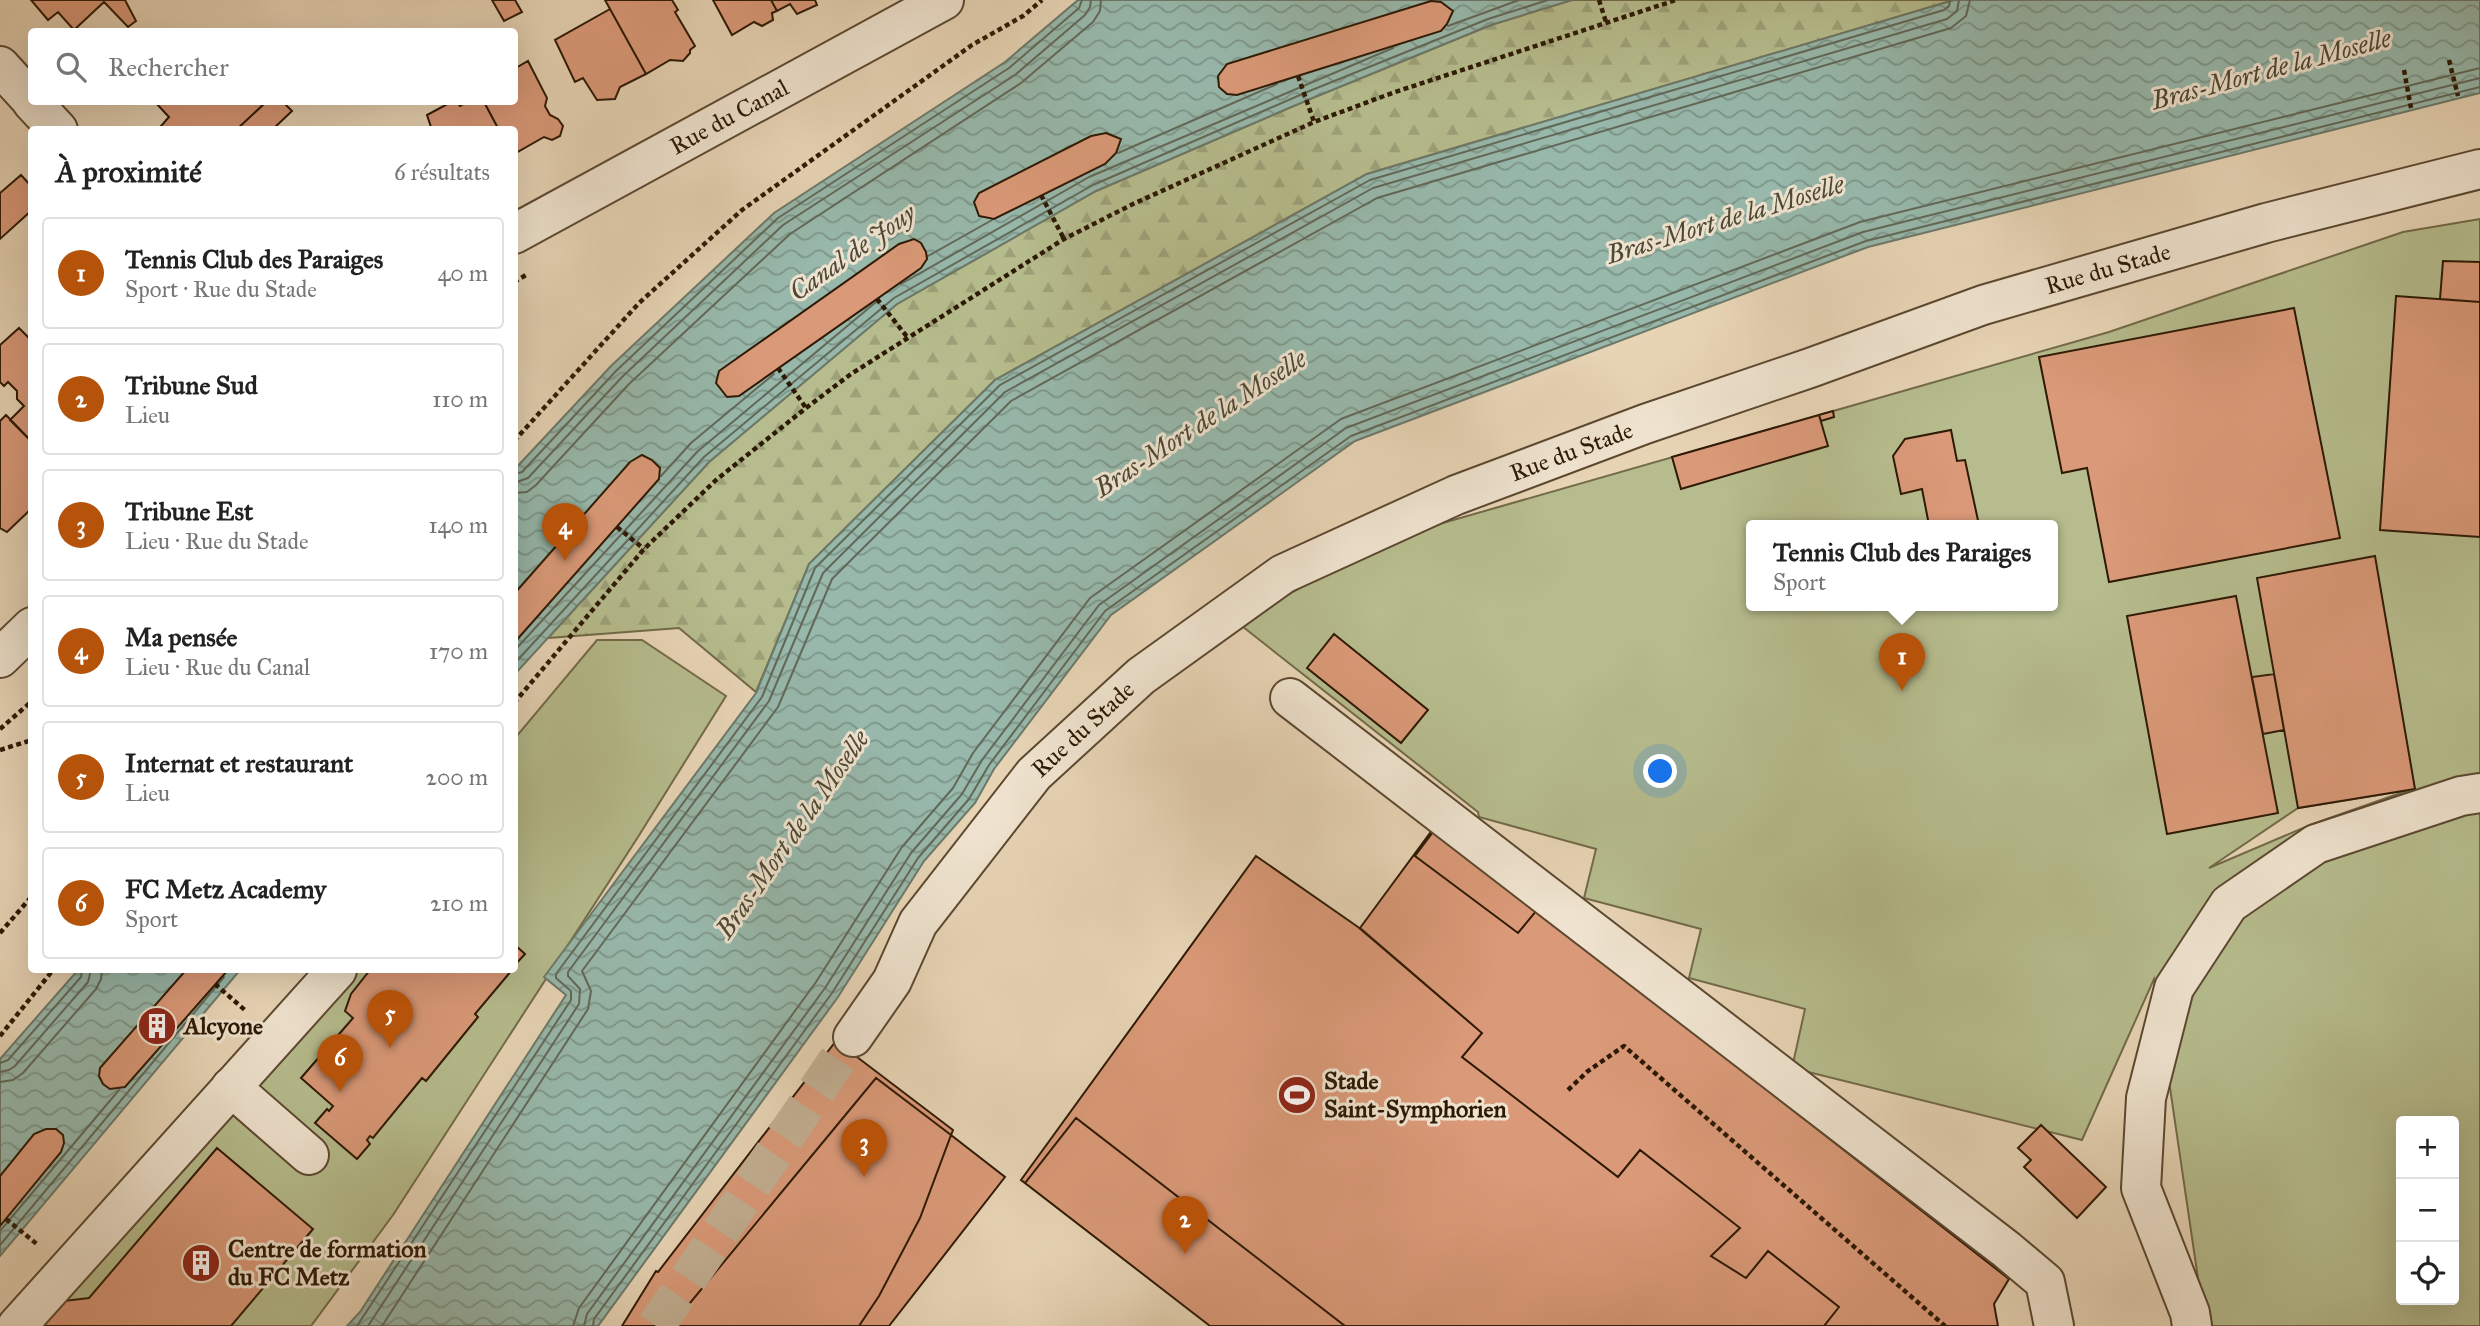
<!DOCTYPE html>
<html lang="fr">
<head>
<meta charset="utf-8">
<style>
  body { margin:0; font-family:"IM FELL Great Primer",serif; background:#f2f2f2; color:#222 }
  .controls { position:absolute; right:21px; bottom:21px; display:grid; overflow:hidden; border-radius:7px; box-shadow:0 7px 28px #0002 }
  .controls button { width:63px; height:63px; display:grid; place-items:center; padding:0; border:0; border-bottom:2px solid #e0e0e0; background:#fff; color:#222; font:35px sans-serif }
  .you { position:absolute; left:1661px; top:772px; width:24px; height:24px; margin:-18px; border:5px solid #fff; border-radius:50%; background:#1a73e8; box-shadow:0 0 0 10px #1a73e833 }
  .badge { display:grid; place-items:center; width:46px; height:46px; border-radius:50%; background:#b45309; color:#fff; font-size:23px; font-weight:700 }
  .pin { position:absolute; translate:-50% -58px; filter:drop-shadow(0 2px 4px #0008) }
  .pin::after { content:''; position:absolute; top:37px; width:24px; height:21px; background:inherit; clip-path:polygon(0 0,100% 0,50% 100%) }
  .popup { position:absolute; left:1746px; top:520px; width:312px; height:91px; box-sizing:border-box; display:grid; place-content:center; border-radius:7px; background:#fff; filter:drop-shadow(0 2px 5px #0005); font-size:23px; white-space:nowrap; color:#767676 }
  .popup b { font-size:26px; color:#222 }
  .popup::after { content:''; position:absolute; left:50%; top:100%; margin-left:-14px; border:14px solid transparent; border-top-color:#fff }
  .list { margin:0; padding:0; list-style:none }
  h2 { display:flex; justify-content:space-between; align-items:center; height:91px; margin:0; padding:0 28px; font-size:30px }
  h2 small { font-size:23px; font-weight:400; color:#767676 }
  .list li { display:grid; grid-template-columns:46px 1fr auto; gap:21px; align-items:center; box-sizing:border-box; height:112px; margin:0 14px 14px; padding:0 14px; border:2px solid #e0e0e0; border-radius:7px }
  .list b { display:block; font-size:26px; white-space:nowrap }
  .list p { margin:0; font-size:23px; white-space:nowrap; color:#767676 }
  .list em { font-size:23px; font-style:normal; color:#767676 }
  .icon { flex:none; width:38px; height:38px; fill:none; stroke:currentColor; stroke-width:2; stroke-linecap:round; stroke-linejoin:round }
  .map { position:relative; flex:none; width:2480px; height:1326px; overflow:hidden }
  .search { position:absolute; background:#fff; box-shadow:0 7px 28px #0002; left:28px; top:28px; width:490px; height:77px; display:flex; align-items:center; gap:18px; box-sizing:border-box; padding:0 24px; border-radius:7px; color:#767676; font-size:26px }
  .panel { position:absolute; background:#fff; box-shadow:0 7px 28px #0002; left:28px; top:126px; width:490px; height:847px; border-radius:7px }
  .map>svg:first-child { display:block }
</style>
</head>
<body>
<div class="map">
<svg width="2480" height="1326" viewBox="0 0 2480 1326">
  <defs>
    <pattern id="forest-firs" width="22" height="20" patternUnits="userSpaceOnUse" patternTransform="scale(1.75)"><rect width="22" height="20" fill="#b6bc8d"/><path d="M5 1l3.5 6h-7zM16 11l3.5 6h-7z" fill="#9da178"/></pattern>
    <pattern id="water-waves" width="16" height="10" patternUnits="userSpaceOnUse" patternTransform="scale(1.75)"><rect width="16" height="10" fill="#97b8ab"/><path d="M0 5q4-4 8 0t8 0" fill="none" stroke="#7c9589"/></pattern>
  </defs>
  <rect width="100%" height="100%" fill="#e7d4b5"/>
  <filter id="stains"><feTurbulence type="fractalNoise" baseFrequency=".00286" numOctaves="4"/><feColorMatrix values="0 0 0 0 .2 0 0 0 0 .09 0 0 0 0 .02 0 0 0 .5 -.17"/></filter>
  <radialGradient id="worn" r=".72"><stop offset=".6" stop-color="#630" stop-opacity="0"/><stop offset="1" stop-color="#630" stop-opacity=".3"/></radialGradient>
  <path fill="#b6bc8d" stroke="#726a48" stroke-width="2" fill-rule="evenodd" d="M 2480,219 L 2480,1326 L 2205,1326 L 2154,979 L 2082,1140 L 1792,1068 L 1805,1009 L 1689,978 L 1701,929 L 1584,898 L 1596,849 L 1479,817 L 1478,812 L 1238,623 L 1387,539 L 2109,332 L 2403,232 ZM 1752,525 L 2052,525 L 2052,605 L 1752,605 ZM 2409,790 L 2310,825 L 2209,868 L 2298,808 ZM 2401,1121 L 2454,1121 L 2454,1300 L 2401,1300 Z
    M 597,640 L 642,640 L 726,696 L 638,837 L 393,1215 L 311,1326 L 0,1326 L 319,970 L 514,970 L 515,738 Z"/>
  <path fill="url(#forest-firs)" stroke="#726a48" stroke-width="2" d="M 1572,0 L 1954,0 L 1367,174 L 995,380 L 809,564 L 756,692 L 679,628 L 548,638 L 709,462 L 897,304 L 1096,191 L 1310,99 L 1491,25 Z"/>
  <path fill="url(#water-waves)" stroke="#6d7868" stroke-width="2" d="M 1078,0 L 1572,0 L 1491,25 L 1310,99 L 1096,191 L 897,304 L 709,462 L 515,674 L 514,470 L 611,366 L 774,213 L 1005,62 Z
    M 1954,0 L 2480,0 L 2480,93 L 1868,247 L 1355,441 L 1111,615 L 994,769 L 975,803 L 924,861 L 838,997 L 598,1326 L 347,1326 L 360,1312 L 566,995 L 544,977 L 756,693 L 809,564 L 995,380 L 1367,174 Z
    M 78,970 L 240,970 L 0,1256 L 0,1059 Z"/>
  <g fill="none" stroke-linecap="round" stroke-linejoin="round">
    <path stroke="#626858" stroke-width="2" d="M 1448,26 L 1519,0
      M 1118,153 L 1277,84
      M 928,256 L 992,220
      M 901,284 L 1089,177 L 1393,48
      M 514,474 L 522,472 L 616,371 L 778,218 L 1009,68 L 1079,8 L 1082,0
      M 661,476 L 691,443 L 774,374
      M 514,483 L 528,478 L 622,377 L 783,225 L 1015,75 L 1085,15 L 1090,7 L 1091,0
      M 514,493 L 527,492 L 536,485 L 629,384 L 790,234 L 1021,83 L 1093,22 L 1100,11 L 1101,0
      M 514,651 L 698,451 L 876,302
      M 514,664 L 704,457 L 894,298 L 1093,185 L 1307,92 L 1488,19 L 1548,0
      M 0,1063 L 8,1060 L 81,977 L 82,970
      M 0,1072 L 9,1070 L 15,1066 L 88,982 L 91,970
      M 0,1082 L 13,1080 L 23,1073 L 96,989 L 101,979 L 102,970
      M 0,1231 L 119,1090
      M 0,1245 L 224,977
      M 357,1326 L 571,1000 L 571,991 L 556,978 L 556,974 L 762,697 L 815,568 L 1000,385 L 1370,180 L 1944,10 L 1949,6 L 1950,0
      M 368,1326 L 579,1004 L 580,989 L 568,976 L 568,972 L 769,701 L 823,573 L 1005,392 L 1373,188 L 1947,19 L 1957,11 L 1959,0
      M 382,1326 L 588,1009 L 591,991 L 582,971 L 778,707 L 832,579 L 1011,401 L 1377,198 L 1951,28 L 1966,16 L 1970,0
      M 573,1326 L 579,1308 L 816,982 L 902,847 L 953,788 L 973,753 L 1090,598 L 1341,419 L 1860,222 L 2480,68
      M 584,1326 L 587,1314 L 825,988 L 911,853 L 962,794 L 982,760 L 1099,605 L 1346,428 L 1863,232 L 2480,78
      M 593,1326 L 594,1319 L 832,993 L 918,858 L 969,799 L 989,765 L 1105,611 L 1351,436 L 1866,241 L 2480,87"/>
  </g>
  <path fill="#da9978" stroke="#2d1904" stroke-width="2" d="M 31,0 L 125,0 L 136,21 L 128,27 L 104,2 L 74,30 L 58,12 L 48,20 Z
    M 492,0 L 515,0 L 522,12 L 504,21 Z
    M 605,0 L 672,0 L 678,10 L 675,12 L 695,46 L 690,50 L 690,53 L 683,61 L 670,60 L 646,74 Z
    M 713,0 L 771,0 L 777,11 L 772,13 L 773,20 L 762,26 L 754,22 L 732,35 Z
    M 771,0 L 815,0 L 817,5 L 797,14 L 790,4 L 777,11 Z
    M 1431,1 L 1441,2 L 1453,11 L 1447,24 L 1441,31 L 1237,95 L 1227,94 L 1219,87 L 1218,76 L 1227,64 Z
    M 610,9 L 646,74 L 620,87 L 615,99 L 597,100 L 583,78 L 575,82 L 555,40 Z
    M 528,61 L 547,98 L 545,106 L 550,115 L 558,119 L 563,126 L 560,136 L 552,140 L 544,137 L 514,154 L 514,130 L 499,130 L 484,102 L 514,102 L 514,69 Z
    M 155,102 L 260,102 L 263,105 L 236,130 L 164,130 L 161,126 L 169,117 Z
    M 266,102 L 283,102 L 292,111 L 272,130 L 236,130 Z
    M 451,102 L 457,102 L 460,106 L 467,102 L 484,102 L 499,130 L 432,130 L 427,115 Z
    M 1106,133 L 1121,139 L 1116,153 L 1105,164 L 994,219 L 979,216 L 974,202 L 979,193 L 1091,136 Z
    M 21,175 L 32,187 L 32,210 L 0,239 L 0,193 Z
    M 914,239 L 921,243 L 926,252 L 927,259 L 921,268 L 739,396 L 727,397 L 716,383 L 719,371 L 899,244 Z
    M 2443,261 L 2480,262 L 2480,302 L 2440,299 Z
    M 2396,296 L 2480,302 L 2480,537 L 2380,530 Z
    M 2294,308 L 2340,538 L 2109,582 L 2087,468 L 2062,473 L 2039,357 Z
    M 19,328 L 32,341 L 32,442 L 10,420 L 24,406 L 17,399 L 17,391 L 8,382 L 4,386 L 0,382 L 0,345 Z
    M 1833,411 L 1834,417 L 1821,421 L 1819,415 Z
    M 6,415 L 32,442 L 32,508 L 7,532 L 0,528 L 0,421 Z
    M 1819,415 L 1828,446 L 1681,489 L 1672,457 Z
    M 1951,430 L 1957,461 L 1965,460 L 1979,525 L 1929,525 L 1922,489 L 1901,494 L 1893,456 L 1905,439 Z
    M 642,455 L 652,460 L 660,468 L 659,479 L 514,643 L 514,594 L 630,462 Z
    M 2375,556 L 2415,789 L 2298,808 L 2257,578 Z
    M 2236,596 L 2278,813 L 2167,834 L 2127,616 Z
    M 1334,634 L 1428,710 L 1401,743 L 1307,668 Z
    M 2274,674 L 2284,730 L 2263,734 L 2252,677 Z
    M 1433,829 L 2009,1279 L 1994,1304 L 1998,1326 L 1824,1326 L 1839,1307 L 1768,1251 L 1746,1278 L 1711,1256 L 1740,1228 L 1640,1150 L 1618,1177 L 1462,1057 L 1482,1033 L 1360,928 Z
    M 1433,832 L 1537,910 L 1518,933 L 1415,856 Z
    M 1256,856 L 1358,927 L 1482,1033 L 1462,1057 L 1618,1177 L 1640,1150 L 1740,1228 L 1711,1256 L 1746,1278 L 1768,1251 L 1839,1307 L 1824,1326 L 1345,1326 L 1076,1118 L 1025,1183 L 1021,1180 Z
    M 514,944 L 525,954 L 514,966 Z
    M 186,970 L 228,970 L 125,1087 L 110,1089 L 103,1084 L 99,1076 L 100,1068 Z
    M 370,970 L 512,970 L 475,1014 L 478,1017 L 426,1081 L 422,1078 L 373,1138 L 370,1136 L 367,1140 L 370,1144 L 357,1159 L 315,1123 L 327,1109 L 329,1111 L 333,1106 L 301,1078 L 353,1018 L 345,1011 L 351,994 Z
    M 836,1041 L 953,1130 L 951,1135 L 876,1078 L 671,1326 L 622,1326 L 656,1271 L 658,1272 Z
    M 876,1078 L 951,1135 L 920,1218 L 879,1296 L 859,1326 L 671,1326 Z
    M 1076,1118 L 1345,1326 L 1210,1326 L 1025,1183 Z
    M 2041,1125 L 2106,1187 L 2077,1218 L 2024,1167 L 2031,1160 L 2018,1148 Z
    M 46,1129 L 56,1129 L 63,1135 L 64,1143 L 61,1152 L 0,1226 L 0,1176 L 34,1134 Z
    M 951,1135 L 1005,1177 L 889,1326 L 859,1326 L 879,1296 L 920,1218 Z
    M 217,1148 L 313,1229 L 231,1326 L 28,1326 L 47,1303 L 89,1298 Z"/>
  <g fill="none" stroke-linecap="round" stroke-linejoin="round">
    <path stroke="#c2af92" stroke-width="38" stroke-dasharray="38 19" stroke-linecap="butt" d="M 656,1326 L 853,1037"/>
    <g stroke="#5c4830" stroke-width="42">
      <g id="minor">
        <path d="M 0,66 L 32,101"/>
        <path d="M 32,102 L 58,130"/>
        <path id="s1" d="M 514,234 L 944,0"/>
        <path d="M 0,658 L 32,627"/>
        <path d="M 1290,698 L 2007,1250 L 2045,1282 L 2054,1326"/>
        <path id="s2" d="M 853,1037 L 892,981 L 918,923 L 1034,774 L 1141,676 L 1283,574 L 1456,495 L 1645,424 L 1810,368 L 1983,305 L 2266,223 L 2480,169"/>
        <path d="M 231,1087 L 309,1155"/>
        <path d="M 17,1326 L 337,970"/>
        <path d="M 2192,1326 L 2190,1313 L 2141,1188 L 2146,1098 L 2174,988 L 2229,904 L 2316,844 L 2461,796 L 2480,793"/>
      </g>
    </g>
    <path stroke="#2d1904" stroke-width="4.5" stroke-dasharray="5 3.5" stroke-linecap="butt" d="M 1599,0 L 1606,22
      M 2449,60 L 2458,96
      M 2404,70 L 2411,108
      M 1298,76 L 1314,122
      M 1041,195 L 1064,239
      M 514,282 L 526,275
      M 877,299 L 908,338
      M 778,368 L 806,408
      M 514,441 L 639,303 L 742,210 L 972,45 L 1023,16 L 1042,0
      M 617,527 L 644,549
      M 514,703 L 644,549 L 716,480 L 806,408 L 851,374 L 1064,239 L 1133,204 L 1314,122 L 1395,92 L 1676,0
      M 0,729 L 32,701
      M 0,750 L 32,740
      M 0,933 L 32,896
      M 215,984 L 246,1011
      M 0,1036 L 53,970
      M 1568,1090 L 1588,1071 L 1624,1046 L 1945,1326
      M 6,1219 L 38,1245"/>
    <use href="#minor" stroke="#efe3cf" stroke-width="38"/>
  </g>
  <defs>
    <g id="building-disc" transform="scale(2.0125)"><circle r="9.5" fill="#8f2418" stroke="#efe3cf"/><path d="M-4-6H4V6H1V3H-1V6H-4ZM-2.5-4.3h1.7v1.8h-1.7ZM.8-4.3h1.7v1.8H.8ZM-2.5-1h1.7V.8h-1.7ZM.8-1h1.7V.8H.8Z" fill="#fff"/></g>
    <g id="stadium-disc" transform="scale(2.0125)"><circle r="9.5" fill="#8f2418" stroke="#efe3cf"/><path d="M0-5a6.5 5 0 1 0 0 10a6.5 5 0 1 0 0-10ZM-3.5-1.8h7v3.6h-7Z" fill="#fff"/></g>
  </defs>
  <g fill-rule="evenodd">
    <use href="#building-disc" x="157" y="1026"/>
    <use href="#stadium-disc" x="1297" y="1095"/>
    <use href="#building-disc" x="201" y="1263"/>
  </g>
  <g text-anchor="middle" stroke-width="6" stroke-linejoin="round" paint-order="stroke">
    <g font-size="24" fill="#2d1904" stroke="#efe3cf">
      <text dy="8" stroke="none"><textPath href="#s1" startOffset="245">Rue du Canal</textPath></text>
      <text dy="8" stroke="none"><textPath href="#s2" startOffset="1521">Rue du Stade</textPath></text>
      <text dy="8" stroke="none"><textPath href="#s2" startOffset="954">Rue du Stade</textPath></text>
      <text dy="8" stroke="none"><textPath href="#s2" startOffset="387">Rue du Stade</textPath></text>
    </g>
    <g font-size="24" font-weight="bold" fill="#2d1904" stroke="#efe3cf" text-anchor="start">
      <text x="184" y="1034">Alcyone</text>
      <text x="1324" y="1089">Stade<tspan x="1324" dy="28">Saint-Symphorien</tspan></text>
      <text x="228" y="1257">Centre de formation<tspan x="228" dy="28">du FC Metz</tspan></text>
    </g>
    <g font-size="26" font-style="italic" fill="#4d4936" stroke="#efe3cf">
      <text transform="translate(2271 69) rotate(-15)" y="9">Bras-Mort de la Moselle</text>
      <text transform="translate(1725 219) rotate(-17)" y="9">Bras-Mort de la Moselle</text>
      <text transform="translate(852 252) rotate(-35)" y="9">Canal de Jouy</text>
      <text transform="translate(1200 423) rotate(-33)" y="9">Bras-Mort de la Moselle</text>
      <text transform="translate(792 834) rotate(-55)" y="9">Bras-Mort de la Moselle</text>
    </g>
  </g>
  <rect width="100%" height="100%" filter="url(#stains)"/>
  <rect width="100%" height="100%" fill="url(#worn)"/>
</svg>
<div class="controls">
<button>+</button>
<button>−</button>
<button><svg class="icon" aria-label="locate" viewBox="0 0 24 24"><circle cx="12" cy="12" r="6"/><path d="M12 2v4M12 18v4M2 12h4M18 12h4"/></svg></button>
</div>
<div class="you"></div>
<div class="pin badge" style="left:1902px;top:691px">1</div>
<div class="popup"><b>Tennis Club des Paraiges</b>Sport</div>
<div class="pin badge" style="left:1185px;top:1254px">2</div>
<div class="pin badge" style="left:864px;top:1177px">3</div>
<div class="pin badge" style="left:565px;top:561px">4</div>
<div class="pin badge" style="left:390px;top:1048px">5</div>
<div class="pin badge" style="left:340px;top:1092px">6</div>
<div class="search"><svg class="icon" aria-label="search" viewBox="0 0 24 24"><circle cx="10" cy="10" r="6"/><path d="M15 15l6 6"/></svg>Rechercher</div>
<section class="panel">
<h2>À proximité<small>6 résultats</small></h2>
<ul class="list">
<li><span class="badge">1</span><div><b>Tennis Club des Paraiges</b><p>Sport · Rue du Stade</p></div><em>40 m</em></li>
<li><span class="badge">2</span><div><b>Tribune Sud</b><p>Lieu</p></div><em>110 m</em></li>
<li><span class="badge">3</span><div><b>Tribune Est</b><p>Lieu · Rue du Stade</p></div><em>140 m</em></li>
<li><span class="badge">4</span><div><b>Ma pensée</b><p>Lieu · Rue du Canal</p></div><em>170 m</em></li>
<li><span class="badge">5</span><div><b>Internat et restaurant</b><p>Lieu</p></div><em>200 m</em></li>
<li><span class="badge">6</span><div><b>FC Metz Academy</b><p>Sport</p></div><em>210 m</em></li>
</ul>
</section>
</div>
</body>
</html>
